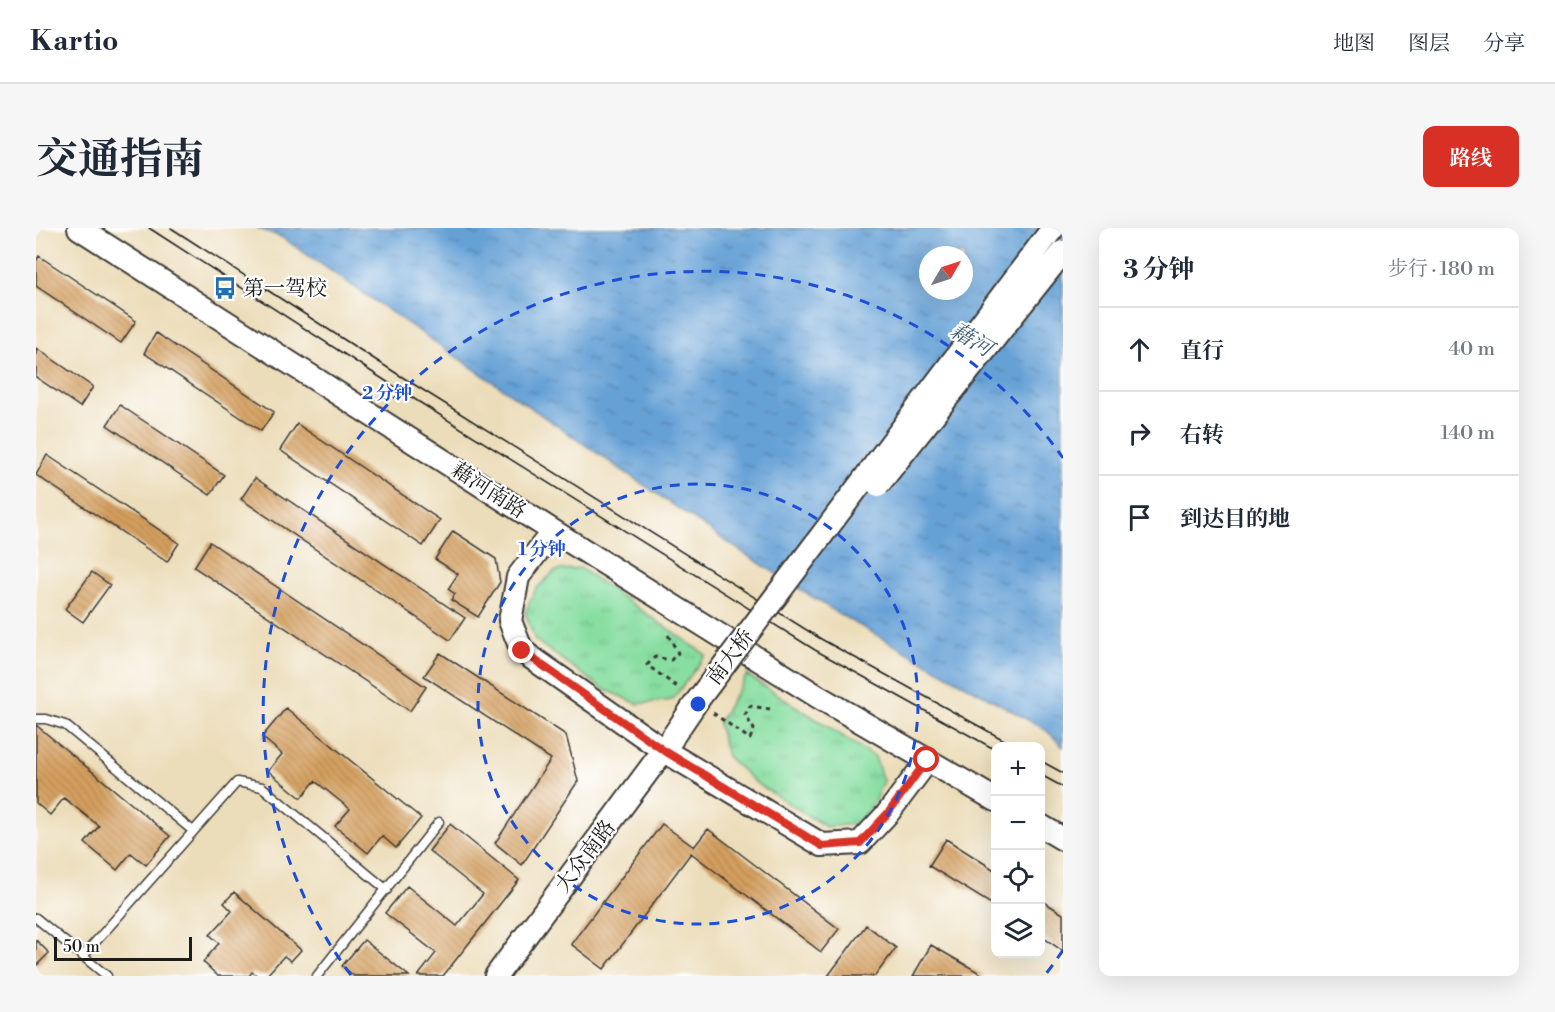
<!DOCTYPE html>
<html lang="zh">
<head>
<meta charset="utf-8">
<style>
  body { margin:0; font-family:"Libre Bodoni","Noto Serif SC",serif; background:#f6f6f7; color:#1f2937 }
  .controls { position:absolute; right:18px; bottom:18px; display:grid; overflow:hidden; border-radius:12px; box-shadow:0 6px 24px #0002 }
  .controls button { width:54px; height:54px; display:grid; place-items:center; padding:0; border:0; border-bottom:2px solid #e0e1e3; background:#fff; color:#1f2937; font:30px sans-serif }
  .compass { position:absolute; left:883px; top:18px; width:54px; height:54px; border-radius:50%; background:#fff; box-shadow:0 6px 24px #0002; rotate:51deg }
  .scale { position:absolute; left:18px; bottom:15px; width:138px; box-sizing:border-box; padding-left:6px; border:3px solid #1c1c1c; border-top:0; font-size:16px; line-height:21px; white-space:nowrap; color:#1c1c1c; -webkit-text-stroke:4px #fff; paint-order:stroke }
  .stop { position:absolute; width:18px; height:18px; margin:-14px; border:4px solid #d93025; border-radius:50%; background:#fff }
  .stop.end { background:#d93025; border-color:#fff; box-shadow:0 2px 6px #0008 }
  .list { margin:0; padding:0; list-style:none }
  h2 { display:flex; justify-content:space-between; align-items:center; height:78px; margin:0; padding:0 24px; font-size:26px }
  h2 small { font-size:20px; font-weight:400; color:#747a83 }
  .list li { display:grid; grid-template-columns:39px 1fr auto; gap:18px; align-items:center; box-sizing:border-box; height:84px; padding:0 24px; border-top:2px solid #e0e1e3 }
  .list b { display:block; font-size:22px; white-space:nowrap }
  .list em { font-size:20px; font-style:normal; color:#747a83 }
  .icon { flex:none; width:33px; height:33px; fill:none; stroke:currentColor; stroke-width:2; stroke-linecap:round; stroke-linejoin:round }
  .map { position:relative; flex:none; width:1027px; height:748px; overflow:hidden; border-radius:12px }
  header { display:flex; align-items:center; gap:36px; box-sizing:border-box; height:84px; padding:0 30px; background:#fff; border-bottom:2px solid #e0e1e3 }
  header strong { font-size:28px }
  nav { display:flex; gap:33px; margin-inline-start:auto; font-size:21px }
  .intro { display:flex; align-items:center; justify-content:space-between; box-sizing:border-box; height:144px; padding:0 36px }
  h1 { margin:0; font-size:42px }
  .button { padding:15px 27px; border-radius:12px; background:#d93025; color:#fff; font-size:21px; font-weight:700 }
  main { display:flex; gap:36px; padding:0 36px }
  aside { flex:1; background:#fff; border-radius:12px; box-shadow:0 6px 24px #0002 }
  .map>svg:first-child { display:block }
</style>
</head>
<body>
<header>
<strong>Kartio</strong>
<nav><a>地图</a><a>图层</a><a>分享</a></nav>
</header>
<div class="intro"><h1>交通指南</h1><a class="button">路线</a></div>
<main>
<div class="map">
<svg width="1027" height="748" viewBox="0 0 1027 748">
  <defs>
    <pattern id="grass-tufts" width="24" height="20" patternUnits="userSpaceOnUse" patternTransform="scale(1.5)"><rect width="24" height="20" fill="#88dea1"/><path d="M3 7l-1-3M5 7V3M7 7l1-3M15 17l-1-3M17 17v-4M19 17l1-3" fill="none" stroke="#75be8a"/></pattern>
    <pattern id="water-ripples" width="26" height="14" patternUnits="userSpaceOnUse" patternTransform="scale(1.5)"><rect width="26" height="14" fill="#66a1d6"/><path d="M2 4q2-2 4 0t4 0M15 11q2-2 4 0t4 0" fill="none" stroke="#5382ad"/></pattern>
    <pattern id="building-back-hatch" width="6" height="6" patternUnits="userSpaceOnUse" patternTransform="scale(1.5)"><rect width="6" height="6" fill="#d49f5e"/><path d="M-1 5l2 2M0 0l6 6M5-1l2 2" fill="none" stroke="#b58851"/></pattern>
  </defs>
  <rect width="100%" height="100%" fill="#fff"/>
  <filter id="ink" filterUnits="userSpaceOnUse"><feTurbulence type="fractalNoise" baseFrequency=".0167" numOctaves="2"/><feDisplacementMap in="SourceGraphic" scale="12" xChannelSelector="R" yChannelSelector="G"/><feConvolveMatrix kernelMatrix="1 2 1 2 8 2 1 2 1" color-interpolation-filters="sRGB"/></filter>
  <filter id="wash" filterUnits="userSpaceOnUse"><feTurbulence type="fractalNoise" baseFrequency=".008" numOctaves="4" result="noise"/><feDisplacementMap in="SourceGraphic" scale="24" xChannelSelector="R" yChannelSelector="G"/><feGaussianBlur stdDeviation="1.35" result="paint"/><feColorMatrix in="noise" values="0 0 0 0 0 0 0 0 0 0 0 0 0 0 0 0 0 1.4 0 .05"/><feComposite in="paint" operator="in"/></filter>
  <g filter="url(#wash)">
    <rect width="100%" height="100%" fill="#ecddba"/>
    <path fill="url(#grass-tufts)" stroke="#527d5e" stroke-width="1.5" d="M 544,340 L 670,427 L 636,472 L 602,476 L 566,460 L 499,412 L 489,384 L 500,361 L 519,343 Z
      M 711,447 L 839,529 L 847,553 L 837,577 L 820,596 L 790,599 L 720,555 L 691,528 L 682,495 Z"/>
    <path fill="url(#water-ripples)" stroke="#415e79" stroke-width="1.5" fill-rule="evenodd" d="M 221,0 L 1027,0 L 1027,519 L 1010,502 L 803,386 L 703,322 L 245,9 ZM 892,27 L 928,27 L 928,63 L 892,63 Z"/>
    <g id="blocks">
      <path fill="url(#building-back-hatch)" d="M 3,28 L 100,93 L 85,115 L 0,58 L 0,33 Z
        M 120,105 L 238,184 L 225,203 L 108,125 Z
        M 0,120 L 57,159 L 44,179 L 0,149 Z
        M 84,177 L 188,247 L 174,267 L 71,197 Z
        M 261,196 L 404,292 L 387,318 L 244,222 Z
        M 11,227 L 143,315 L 131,334 L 0,247 Z
        M 219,250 L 429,390 L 414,412 L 205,271 Z
        M 417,303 L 460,331 L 464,354 L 442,389 L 415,372 L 419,366 L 412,361 L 422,346 L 399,331 Z
        M 174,314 L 390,459 L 374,483 L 158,339 Z
        M 56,344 L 74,357 L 47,394 L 29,381 Z
        M 404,425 L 530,507 L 542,553 L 486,637 L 459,615 L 515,531 L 388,448 Z
        M 250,480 L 385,590 L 360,620 L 346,608 L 332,625 L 299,598 L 314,581 L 279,553 L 265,570 L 232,543 L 246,526 L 226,509 Z
        M 0,497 L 134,608 L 110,637 L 95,625 L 81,642 L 49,615 L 63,598 L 28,570 L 14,587 L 0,575 Z
        M 414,596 L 483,652 L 407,748 L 382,748 L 400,725 L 349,685 L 371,658 L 421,698 L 447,666 L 393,623 Z
        M 626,596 L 658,619 L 672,601 L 803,701 L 785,724 L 655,625 L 568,741 L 535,716 Z
        M 910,611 L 960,643 L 960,679 L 893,638 Z
        M 198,664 L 265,722 L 255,733 L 248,728 L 230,748 L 222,748 L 216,744 L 213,748 L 182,748 L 167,734 L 183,715 L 174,707 L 196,683 L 188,675 Z
        M 1005,672 L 1027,686 L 1027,723 L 1005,708 Z
        M 830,697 L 860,720 L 839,748 L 792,748 Z
        M 0,712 L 13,725 L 0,738 Z
        M 328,712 L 373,748 L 318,748 L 306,738 Z
        M 895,717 L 949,748 L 877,748 Z"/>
    </g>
  </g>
  <g filter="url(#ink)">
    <use href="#blocks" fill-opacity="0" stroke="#3b3934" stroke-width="1.5"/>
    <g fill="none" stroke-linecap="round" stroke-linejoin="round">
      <g stroke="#3b3934" stroke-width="11">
        <path id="service" d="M 0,491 L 10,491 L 29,497 L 157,603
          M 0,690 L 71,748
          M 47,728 L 201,554 L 226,559 L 351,662
          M 281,748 L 403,594"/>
      </g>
      <g stroke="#3b3934" stroke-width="26">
        <path id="secondary" d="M 43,0 L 517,303 L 781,468 L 960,572
          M 517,303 L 482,349 L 474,393 L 486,423 L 627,522 L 786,617 L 824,615 L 852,585 L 892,532
          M 1005,598 L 1027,611
          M 460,748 L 636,511"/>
      </g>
      <path stroke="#3b3934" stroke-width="3" stroke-dasharray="4.5 4.5" stroke-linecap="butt" d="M 632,407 L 642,425 L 635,432 L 619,429 L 611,437 L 644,461
        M 677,485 L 714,511 L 718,501 L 709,487 L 714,478 L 734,481"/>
      <use href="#service" stroke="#fff" stroke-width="8"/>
      <use href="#secondary" stroke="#fff" stroke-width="22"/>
      <path stroke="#1c1c1c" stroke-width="1.5" d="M 113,0 L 356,157 L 779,422 L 960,522
        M 135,0 L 363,147 L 785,411 L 979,518
        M 1005,533 L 1027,545
        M 1005,547 L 1027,559"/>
      <g stroke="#3b3934" stroke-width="26" stroke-linecap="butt">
        <path id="secondary-bridge" d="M 842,257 L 1027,24
          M 638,507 L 661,473 L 1017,0"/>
      </g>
      <use href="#secondary-bridge" stroke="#fff" stroke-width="22"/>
    </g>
  </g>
  <g fill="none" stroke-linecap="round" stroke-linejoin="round" filter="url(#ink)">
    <path stroke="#d93025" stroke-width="8" d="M 486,423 L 627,522 L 786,618 L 824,615 L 852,585 L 891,532"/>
  </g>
  <g fill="none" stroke="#1d4ed8" stroke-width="3" stroke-dasharray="10 8">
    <circle cx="662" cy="476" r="220"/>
    <path d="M1027 722A440 440 0 0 1 1009 747M315 747A440 440 0 1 1 1027 230"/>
  </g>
  <defs>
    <g id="bus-bare" transform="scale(1.8)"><path d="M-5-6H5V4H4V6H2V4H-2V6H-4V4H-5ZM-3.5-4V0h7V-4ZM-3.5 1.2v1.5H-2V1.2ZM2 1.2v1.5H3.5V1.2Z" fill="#1f6fb2" stroke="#fff" stroke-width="2.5" paint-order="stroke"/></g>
  </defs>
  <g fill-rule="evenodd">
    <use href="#bus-bare" x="189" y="60"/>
  </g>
  <g text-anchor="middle" stroke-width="4.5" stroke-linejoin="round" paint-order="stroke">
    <g font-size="21" fill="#1c1c1c" stroke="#fff" text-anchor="start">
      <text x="207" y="67">第一驾校</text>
    </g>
    <g font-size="21" fill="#1c1c1c" stroke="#fff">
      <text transform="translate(453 262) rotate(33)" y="7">藉河南路</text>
      <text transform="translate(694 429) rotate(-53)" y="7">南大桥</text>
      <text transform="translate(549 628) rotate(-53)" y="7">大众南路</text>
    </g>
    <g font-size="22" font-style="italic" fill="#415e79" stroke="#fff">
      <text transform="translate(936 111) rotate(31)" y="8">藉河</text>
    </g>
  </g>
  <circle cx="662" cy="476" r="9" fill="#1d4ed8" stroke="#fff" stroke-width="3"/>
  <g font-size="18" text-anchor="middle" font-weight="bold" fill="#1d4ed8" stroke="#fff" stroke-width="4.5" stroke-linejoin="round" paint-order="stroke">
    <text x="351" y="171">2 分钟</text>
    <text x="506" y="327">1 分钟</text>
  </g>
</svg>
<div class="controls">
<button>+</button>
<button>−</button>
<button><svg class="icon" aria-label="locate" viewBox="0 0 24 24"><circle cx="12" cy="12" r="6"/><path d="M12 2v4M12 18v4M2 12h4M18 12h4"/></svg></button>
<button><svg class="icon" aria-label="layers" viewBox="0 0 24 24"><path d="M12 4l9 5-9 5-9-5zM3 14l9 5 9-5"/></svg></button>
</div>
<svg class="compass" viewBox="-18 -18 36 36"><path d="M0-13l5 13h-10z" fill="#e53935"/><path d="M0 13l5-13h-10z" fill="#747a83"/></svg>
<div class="scale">50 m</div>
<div class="stop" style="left:891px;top:532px"></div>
<div class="stop end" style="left:486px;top:423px"></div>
</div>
<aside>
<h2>3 分钟<small>步行 · 180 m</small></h2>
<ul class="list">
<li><svg class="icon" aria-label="ahead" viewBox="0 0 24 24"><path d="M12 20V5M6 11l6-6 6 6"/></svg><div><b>直行</b></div><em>40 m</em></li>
<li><svg class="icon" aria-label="right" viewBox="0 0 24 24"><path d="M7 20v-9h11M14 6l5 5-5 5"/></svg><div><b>右转</b></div><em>140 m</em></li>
<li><svg class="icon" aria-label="arrive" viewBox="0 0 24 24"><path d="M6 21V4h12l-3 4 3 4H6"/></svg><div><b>到达目的地</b></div></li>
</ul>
</aside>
</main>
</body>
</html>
